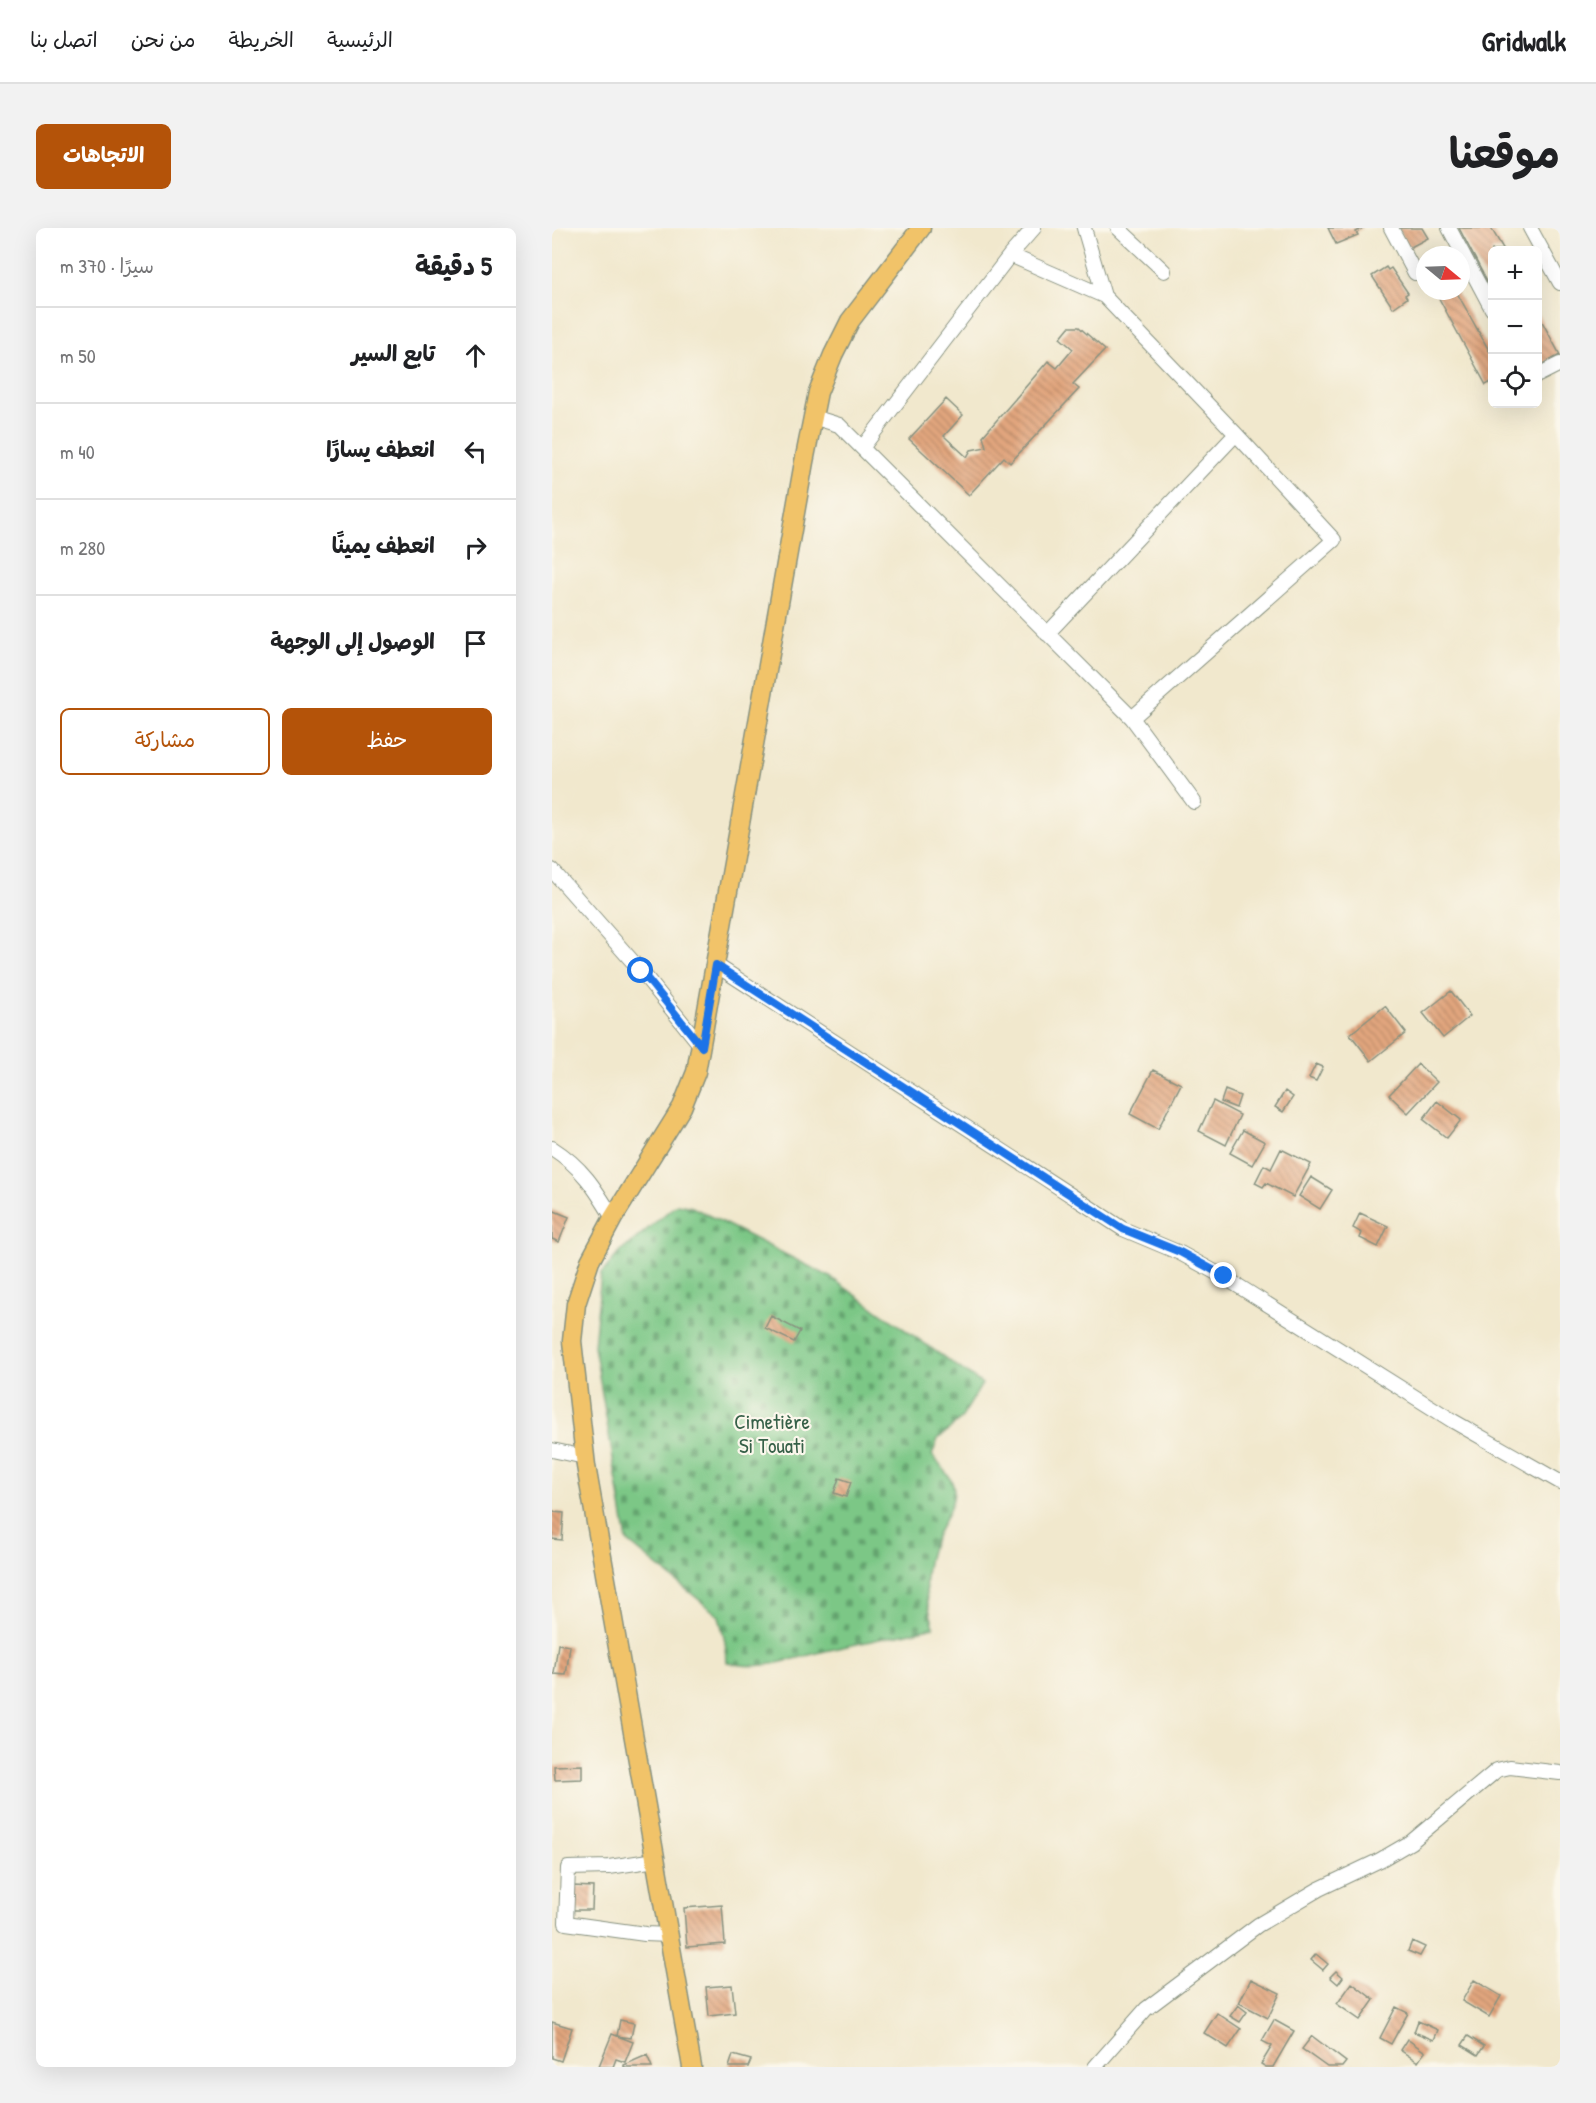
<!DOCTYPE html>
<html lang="ar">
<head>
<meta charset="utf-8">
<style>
  body { margin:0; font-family:"Patrick Hand","Playpen Sans Arabic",sans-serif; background:#f2f2f2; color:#202124; direction:rtl }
  .controls { position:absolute; right:18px; top:18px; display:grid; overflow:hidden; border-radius:9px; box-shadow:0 6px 24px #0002 }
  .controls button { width:54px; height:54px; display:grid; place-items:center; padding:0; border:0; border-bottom:2px solid #e0e0e0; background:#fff; color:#202124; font:30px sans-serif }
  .compass { position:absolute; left:864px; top:18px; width:54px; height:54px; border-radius:50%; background:#fff; box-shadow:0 6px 24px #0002; rotate:109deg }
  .stop { position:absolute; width:18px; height:18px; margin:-14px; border:4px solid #1a73e8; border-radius:50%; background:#fff }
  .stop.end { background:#1a73e8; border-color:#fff; box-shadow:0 2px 6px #0008 }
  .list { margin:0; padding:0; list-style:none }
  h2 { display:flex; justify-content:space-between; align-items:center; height:78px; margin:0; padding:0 24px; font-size:26px }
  h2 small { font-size:20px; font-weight:400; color:#757577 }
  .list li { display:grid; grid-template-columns:39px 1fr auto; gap:18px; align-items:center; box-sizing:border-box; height:96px; padding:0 24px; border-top:2px solid #e0e0e0 }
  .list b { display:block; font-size:22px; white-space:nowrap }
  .list em { font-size:20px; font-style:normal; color:#757577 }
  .actions { display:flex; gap:12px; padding:18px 24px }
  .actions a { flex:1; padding:14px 0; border:2px solid #b45309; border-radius:9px; text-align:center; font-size:21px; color:#b45309 }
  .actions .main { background:#b45309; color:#fff }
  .icon { flex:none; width:33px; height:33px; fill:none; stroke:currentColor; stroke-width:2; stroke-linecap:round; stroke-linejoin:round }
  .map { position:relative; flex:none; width:1008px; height:1839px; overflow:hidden; direction:ltr; border-radius:9px }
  header { display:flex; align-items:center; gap:36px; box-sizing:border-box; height:84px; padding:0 30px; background:#fff; border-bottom:2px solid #e0e0e0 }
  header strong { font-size:28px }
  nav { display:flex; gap:33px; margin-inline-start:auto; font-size:21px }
  .intro { display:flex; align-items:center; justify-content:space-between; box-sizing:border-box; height:144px; padding:0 36px }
  h1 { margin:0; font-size:42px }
  .button { padding:15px 27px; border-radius:9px; background:#b45309; color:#fff; font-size:21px; font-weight:700 }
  main { display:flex; gap:36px; padding:0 36px }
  aside { flex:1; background:#fff; border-radius:9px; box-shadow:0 6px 24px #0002 }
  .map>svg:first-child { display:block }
</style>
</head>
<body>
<header>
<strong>Gridwalk</strong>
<nav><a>الرئيسية</a><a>الخريطة</a><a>من نحن</a><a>اتصل بنا</a></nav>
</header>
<div class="intro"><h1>موقعنا</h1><a class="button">الاتجاهات</a></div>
<main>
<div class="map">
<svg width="1008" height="1839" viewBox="0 0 1008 1839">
  <defs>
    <pattern id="cemetery-stones" width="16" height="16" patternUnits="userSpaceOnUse" patternTransform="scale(1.5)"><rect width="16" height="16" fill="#7bc786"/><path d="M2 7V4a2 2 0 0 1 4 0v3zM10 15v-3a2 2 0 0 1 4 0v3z" fill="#64a36e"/></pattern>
    <pattern id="building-back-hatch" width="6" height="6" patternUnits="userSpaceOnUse" patternTransform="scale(1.5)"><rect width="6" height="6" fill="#e2a67e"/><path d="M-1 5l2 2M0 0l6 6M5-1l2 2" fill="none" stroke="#b78868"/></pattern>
  </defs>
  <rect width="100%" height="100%" fill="#fbf7ec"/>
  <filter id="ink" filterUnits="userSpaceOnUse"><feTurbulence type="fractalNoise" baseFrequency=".0167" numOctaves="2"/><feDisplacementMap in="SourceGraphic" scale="12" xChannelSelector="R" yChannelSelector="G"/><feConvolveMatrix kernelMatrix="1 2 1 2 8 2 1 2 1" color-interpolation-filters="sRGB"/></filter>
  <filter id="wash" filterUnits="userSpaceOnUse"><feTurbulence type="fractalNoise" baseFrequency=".008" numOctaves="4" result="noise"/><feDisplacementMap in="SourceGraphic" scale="24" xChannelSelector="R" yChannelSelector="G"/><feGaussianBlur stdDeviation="1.35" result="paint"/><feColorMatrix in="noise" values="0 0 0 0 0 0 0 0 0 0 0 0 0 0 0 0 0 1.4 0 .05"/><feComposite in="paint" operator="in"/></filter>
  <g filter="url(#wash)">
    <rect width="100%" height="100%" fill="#f1e8cd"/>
    <path fill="url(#cemetery-stones)" stroke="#4d825d" stroke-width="1.5" d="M 125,976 L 140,979 L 278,1049 L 430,1156 L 409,1191 L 386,1211 L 380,1227 C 387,1236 398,1247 401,1257 C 407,1275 383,1304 379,1322 C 370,1353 373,1369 382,1399 C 348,1407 313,1414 278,1422 C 244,1429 210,1445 175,1434 L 173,1414 L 167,1388 L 75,1313 L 42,1118 L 49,1046 L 66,1026 Z"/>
    <g id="blocks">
      <path fill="url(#building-back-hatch)" d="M 776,0 L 811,0 L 804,4 L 806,7 L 784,16 Z
        M 845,0 L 870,0 L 876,10 L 857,20 Z
        M 907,0 L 939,0 L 952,22 L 940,22 L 940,63 Z
        M 834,39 L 836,42 L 839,40 L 856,65 L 853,67 L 855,70 L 841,80 L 820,48 Z
        M 883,63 L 904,63 L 939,126 L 940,125 L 940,153 L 934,157 Z
        M 986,86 L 1008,127 L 986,139 Z
        M 517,99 L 527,99 L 553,122 L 521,156 L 527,161 L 458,235 L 452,229 L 417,267 L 357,211 L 394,171 L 411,187 L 392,208 L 415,229 L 419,222 L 434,219 L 431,208 L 496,133 L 505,140 L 521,121 L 508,110 Z
        M 899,763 L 918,788 L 891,810 L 871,785 Z
        M 833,778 L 854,805 L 819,833 L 798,806 Z
        M 764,836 L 771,839 L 764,853 L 757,850 Z
        M 866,836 L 885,854 L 856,885 L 837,867 Z
        M 601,842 L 629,856 L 606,901 L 578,886 Z
        M 673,862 L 688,868 L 684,880 L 669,874 Z
        M 733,863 L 741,869 L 731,884 L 723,879 Z
        M 661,873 L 688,887 L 674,917 L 647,903 Z
        M 885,873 L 909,892 L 895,910 L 871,891 Z
        M 691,902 L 713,914 L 700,937 L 678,925 Z
        M 729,921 L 759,936 L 741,969 L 714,955 L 711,959 L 703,955 L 712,937 L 719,941 Z
        M 759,949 L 780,962 L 768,981 L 747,968 Z
        M 0,982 L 17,989 L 7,1014 L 0,1011 Z
        M 808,985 L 836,998 L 826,1019 L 808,1010 L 810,1005 L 801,1000 Z
        M 219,1088 L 248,1103 L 242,1114 L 213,1100 Z
        M 287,1250 L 299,1254 L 294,1269 L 282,1265 Z
        M 0,1284 L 12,1285 L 10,1312 L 0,1311 Z
        M 6,1416 L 18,1418 L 14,1447 L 2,1446 Z
        M 30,1537 L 30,1551 L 3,1552 L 2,1538 Z
        M 21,1658 L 41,1659 L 40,1682 L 20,1682 Z
        M 170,1677 L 173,1716 L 135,1719 L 132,1680 Z
        M 860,1713 L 873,1719 L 868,1728 L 856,1723 Z
        M 764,1726 L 776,1736 L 771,1742 L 759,1732 Z
        M 784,1743 L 791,1749 L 786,1756 L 778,1749 Z
        M 699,1751 L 728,1765 L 716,1790 L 687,1775 Z
        M 922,1752 L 949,1768 L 937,1789 L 910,1773 Z
        M 800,1755 L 822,1772 L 808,1792 L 785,1776 Z
        M 180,1757 L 183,1785 L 157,1788 L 154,1759 Z
        M 686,1777 L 695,1784 L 688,1794 L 678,1788 Z
        M 844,1779 L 856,1785 L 839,1816 L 828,1810 Z
        M 665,1785 L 689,1801 L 676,1820 L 652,1805 Z
        M 68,1792 L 82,1795 L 79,1810 L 65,1808 Z
        M 722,1792 L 742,1803 L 721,1839 L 714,1839 L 709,1836 L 720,1818 L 710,1813 Z
        M 866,1793 L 886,1802 L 882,1812 L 862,1804 Z
        M 0,1794 L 20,1800 L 9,1833 L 0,1830 Z
        M 60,1806 L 81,1814 L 73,1834 L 64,1831 L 61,1839 L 50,1839 L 47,1838 Z
        M 760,1808 L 794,1834 L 790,1839 L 775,1839 L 750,1821 Z
        M 916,1808 L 932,1818 L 926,1827 L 910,1817 Z
        M 855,1811 L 873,1824 L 866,1834 L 848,1822 Z
        M 95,1827 L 100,1839 L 72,1839 L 72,1837 Z
        M 181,1827 L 199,1832 L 196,1839 L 177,1839 Z"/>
    </g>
  </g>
  <g filter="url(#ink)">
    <use href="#blocks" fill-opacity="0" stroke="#889280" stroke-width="1.5"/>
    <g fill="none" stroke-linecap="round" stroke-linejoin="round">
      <g stroke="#889280" stroke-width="16">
        <path id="minor" d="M 566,0 L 612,43
          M 839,0 L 863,45
          M 897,0 L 940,81
          M 978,0 L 1008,55
          M 458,27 L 552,68 L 532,0
          M 552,68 L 684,206 L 782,312 L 580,490
          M 986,147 L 1008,136
          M 261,189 L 287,197 L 580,490 L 642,574
          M 310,220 L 458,27 L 482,0
          M 495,406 L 684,206
          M 0,642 L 89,743 L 150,819
          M 164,737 L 571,1001 L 628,1025 L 672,1049 L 901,1193 L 1008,1254
          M 0,920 C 30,939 43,960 61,990
          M 0,1222 L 33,1229
          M 104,1632 L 57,1639 L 16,1640 L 14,1695 L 93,1706 L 117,1707
          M 543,1839 L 594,1781 L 706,1697 L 767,1661 L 828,1632 L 859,1614 L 945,1542 L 958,1539 L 1008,1545"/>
      </g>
      <g stroke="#889280" stroke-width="21">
        <path id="major" d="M 140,1839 L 34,1238 L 20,1113 L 24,1076 L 38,1033 L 61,990 L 130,879 L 144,844 L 252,234 L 266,164 L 281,127 L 298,93 L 369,0"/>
      </g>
      <use href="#minor" stroke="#fff" stroke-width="14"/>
      <use href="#major" stroke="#f1c369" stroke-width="18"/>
    </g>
  </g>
  <g fill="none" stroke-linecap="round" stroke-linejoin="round" filter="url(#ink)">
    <path stroke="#1a73e8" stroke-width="8" d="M 89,743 L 150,819 L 164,737 L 571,1001 L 628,1024 L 672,1048"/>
  </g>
  <g text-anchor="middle" stroke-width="4.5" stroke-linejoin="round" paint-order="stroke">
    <g font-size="21" fill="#366048" stroke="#fbf7ec">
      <text x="220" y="1201">Cimetière<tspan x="220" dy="24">Si Touati</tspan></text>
    </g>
  </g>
</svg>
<div class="controls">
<button>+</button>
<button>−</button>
<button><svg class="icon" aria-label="locate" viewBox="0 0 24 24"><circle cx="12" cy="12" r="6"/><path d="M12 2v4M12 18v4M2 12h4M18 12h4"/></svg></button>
</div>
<svg class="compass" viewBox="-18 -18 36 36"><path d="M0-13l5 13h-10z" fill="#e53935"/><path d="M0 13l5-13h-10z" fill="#757577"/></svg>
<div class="stop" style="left:89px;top:743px"></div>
<div class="stop end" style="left:672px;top:1048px"></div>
</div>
<aside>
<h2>5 دقيقة<small>سيرًا · 370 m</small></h2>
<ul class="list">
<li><svg class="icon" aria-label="ahead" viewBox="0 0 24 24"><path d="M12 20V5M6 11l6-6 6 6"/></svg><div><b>تابع السير</b></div><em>50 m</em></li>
<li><svg class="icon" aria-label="left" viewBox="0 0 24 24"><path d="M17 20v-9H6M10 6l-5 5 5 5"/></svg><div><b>انعطف يسارًا</b></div><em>40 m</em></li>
<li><svg class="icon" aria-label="right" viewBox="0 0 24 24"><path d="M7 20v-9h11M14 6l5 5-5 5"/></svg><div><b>انعطف يمينًا</b></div><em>280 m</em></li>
<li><svg class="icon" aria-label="arrive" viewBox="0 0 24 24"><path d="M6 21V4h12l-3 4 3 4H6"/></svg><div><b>الوصول إلى الوجهة</b></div></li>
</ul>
<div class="actions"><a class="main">حفظ</a><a>مشاركة</a></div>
</aside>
</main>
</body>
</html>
